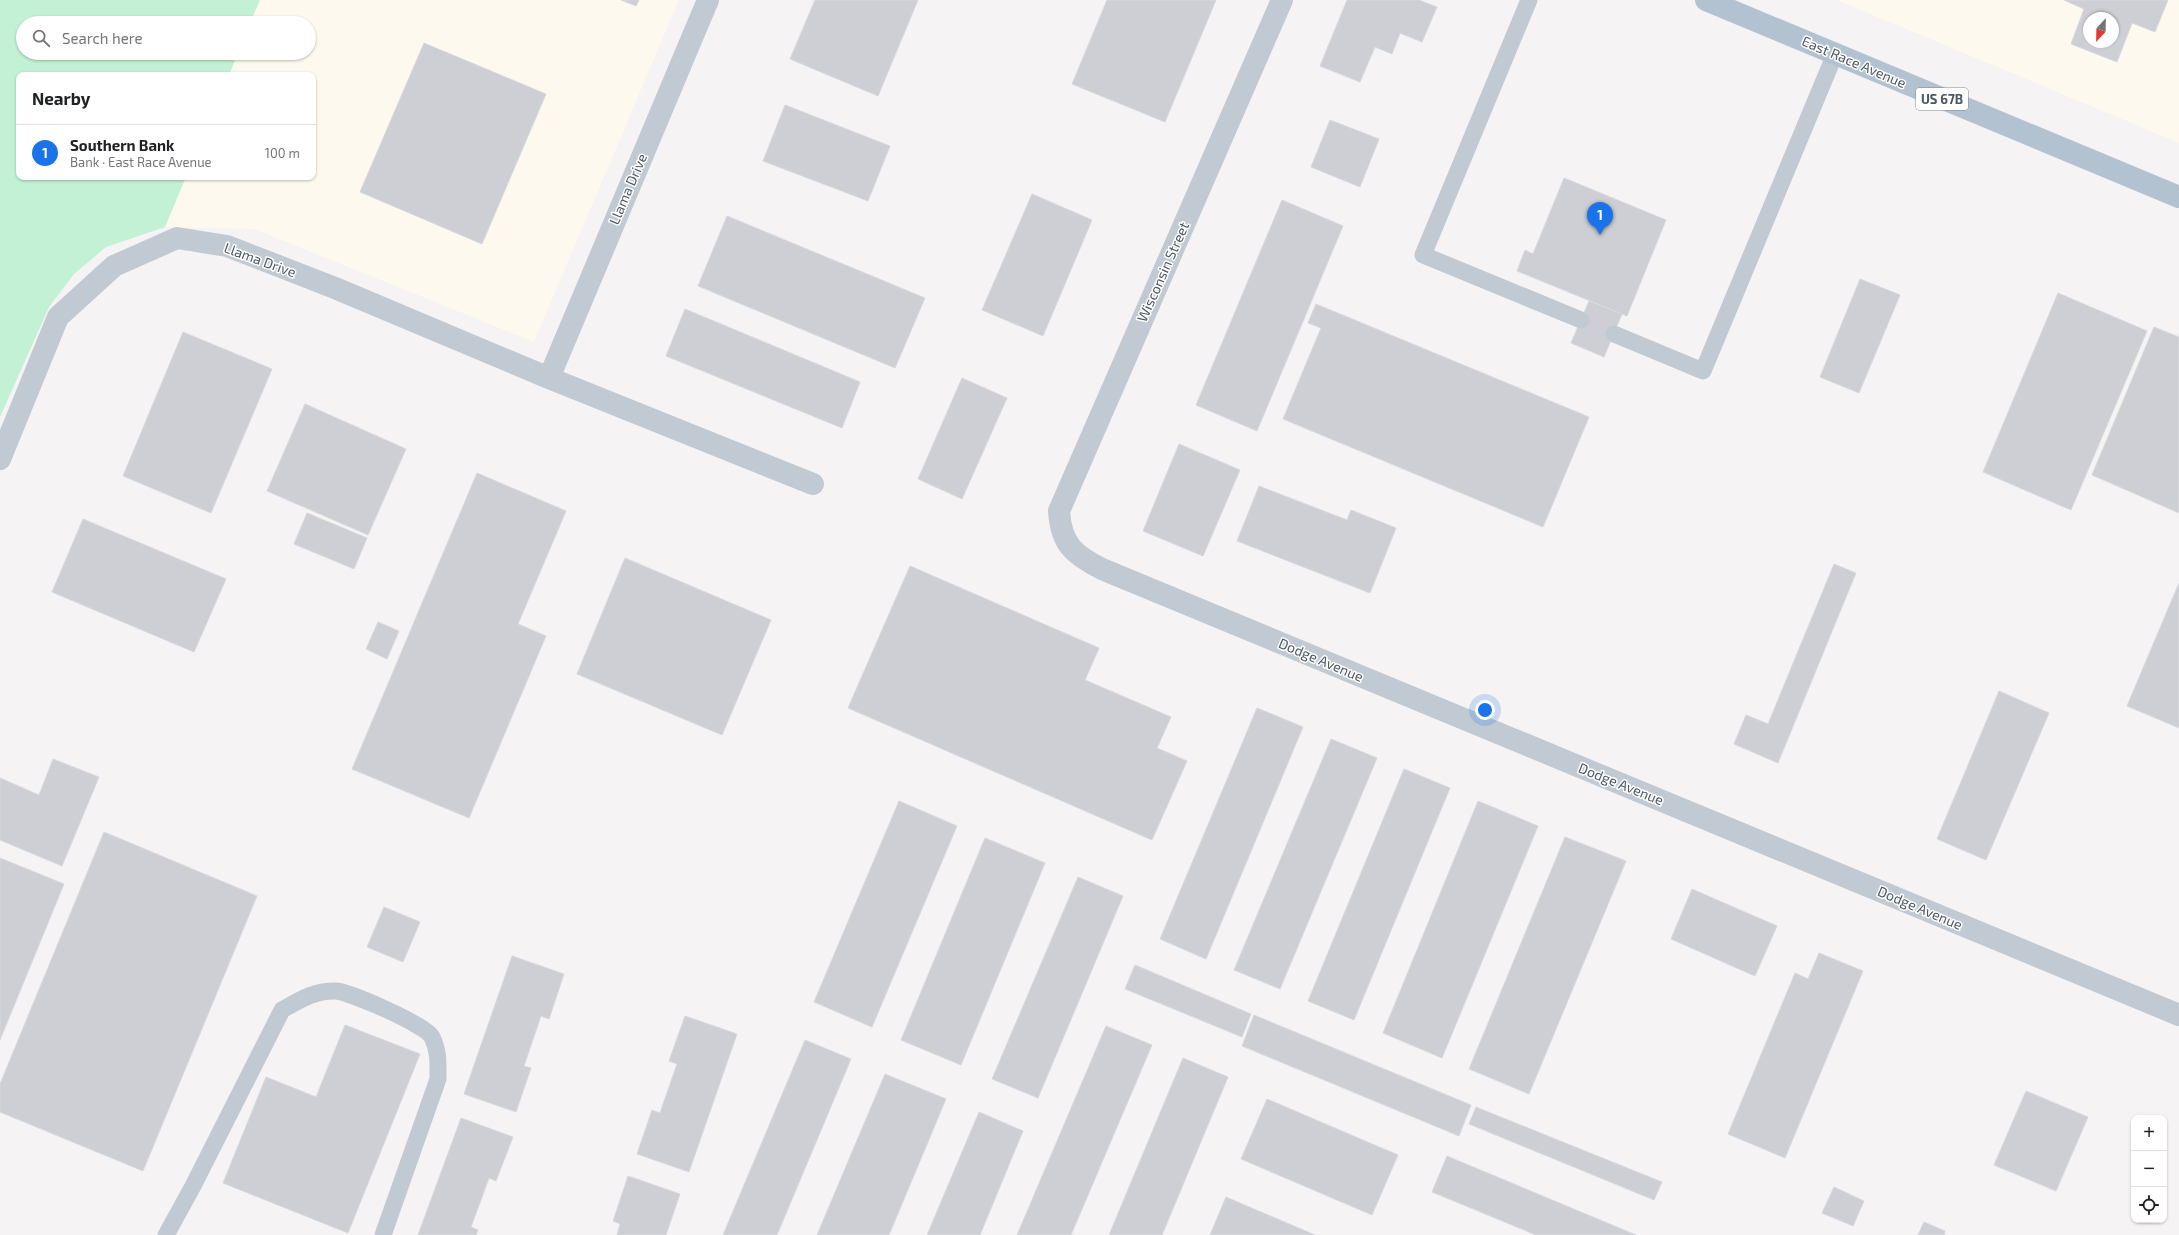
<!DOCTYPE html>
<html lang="en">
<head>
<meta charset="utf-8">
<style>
  body { margin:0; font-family:"Exo 2",sans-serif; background:#f6f6f6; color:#202124 }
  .controls { position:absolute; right:12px; bottom:12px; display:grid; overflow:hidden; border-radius:8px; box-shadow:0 1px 3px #0004 }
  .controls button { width:36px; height:36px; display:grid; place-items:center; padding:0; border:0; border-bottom:1px solid #e0e0e0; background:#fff; color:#202124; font:20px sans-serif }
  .compass { position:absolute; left:2083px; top:12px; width:36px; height:36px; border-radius:50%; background:#fff; box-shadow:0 1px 3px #0004; rotate:202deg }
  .you { position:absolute; left:1485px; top:710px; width:14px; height:14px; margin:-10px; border:3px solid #fff; border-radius:50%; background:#1a73e8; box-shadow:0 0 0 6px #1a73e833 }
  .badge { display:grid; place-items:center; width:26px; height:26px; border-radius:50%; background:#1a73e8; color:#fff; font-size:13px; font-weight:700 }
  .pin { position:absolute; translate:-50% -33px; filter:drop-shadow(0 1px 2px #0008) }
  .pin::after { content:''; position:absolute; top:21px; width:14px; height:12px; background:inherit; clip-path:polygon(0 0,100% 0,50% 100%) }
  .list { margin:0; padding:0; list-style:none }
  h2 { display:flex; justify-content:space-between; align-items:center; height:52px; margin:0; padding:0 16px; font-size:17px }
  h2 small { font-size:13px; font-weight:400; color:#757577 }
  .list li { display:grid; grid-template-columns:26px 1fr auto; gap:12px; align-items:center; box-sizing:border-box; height:56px; padding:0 16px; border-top:1px solid #e0e0e0 }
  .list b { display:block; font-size:15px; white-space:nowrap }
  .list p { margin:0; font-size:13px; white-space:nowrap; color:#757577 }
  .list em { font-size:13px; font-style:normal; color:#757577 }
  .icon { flex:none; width:22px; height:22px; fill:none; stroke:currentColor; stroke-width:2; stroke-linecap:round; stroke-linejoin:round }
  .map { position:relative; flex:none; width:2179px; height:1235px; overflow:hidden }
  .search { position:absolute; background:#fff; box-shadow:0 1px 3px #0004; left:16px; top:16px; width:300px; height:44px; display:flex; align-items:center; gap:10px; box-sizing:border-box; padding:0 14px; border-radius:22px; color:#757577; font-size:15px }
  .panel { position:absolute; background:#fff; box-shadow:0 1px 3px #0004; left:16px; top:72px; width:300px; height:108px; border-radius:8px }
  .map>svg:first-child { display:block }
</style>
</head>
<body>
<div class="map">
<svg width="2179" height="1235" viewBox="0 0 2179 1235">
  <rect width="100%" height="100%" fill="#f5f3f3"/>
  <path fill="#fdf9ef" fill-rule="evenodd" d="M 260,0 L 679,0 L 534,342 L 254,229 L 165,227 L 186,177 L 313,177 L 313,75 L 229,75 L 238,53 L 309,53 L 309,23 L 250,23 Z
    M 1837,0 L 2179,0 L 2179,143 ZM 2089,18 L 2113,18 L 2113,42 L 2089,42 Z"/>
  <path fill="#c3f1d5" d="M 0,0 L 260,0 L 250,23 L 23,23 L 23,53 L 238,53 L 229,75 L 19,75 L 19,177 L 186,177 L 165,227 L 106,247 L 74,274 L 49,307 L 0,417 Z"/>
  <path fill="#cdcfd5" stroke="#d7d9de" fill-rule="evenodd" d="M 621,0 L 639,0 L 636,6 Z
    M 815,0 L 918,0 L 878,96 L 790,59 Z
    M 1107,0 L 1216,0 L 1165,122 L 1072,84 Z
    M 1347,0 L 1419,0 L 1437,7 L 1422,42 L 1400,33 L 1392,54 L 1375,47 L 1360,82 L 1320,66 Z
    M 2064,0 L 2168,0 L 2155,32 L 2132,23 L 2117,62 L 2071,44 L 2084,9 ZM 2089,18 L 2113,18 L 2113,42 L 2089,42 Z
    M 424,43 L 546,94 L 482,244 L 360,192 Z
    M 785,105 L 890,146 L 868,201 L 763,161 Z
    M 1330,120 L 1379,139 L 1360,187 L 1311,167 Z
    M 1564,178 L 1666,220 L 1627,316 L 1517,271 L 1525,250 L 1533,254 Z
    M 1032,194 L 1092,220 L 1043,336 L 982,310 Z
    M 1282,200 L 1343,226 L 1257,431 L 1196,405 Z
    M 727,216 L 925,298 L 895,368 L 698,286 Z
    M 1860,279 L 1900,295 L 1859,393 L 1820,377 Z
    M 2058,293 L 2147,331 L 2071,510 L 1983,472 Z
    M 1589,301 L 1622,314 L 1604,357 L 1571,343 Z
    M 1316,304 L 1589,417 L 1543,527 L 1283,419 L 1321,328 L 1308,323 Z
    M 685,309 L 860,382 L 842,428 L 666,356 Z
    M 2154,327 L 2179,337 L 2179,513 L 2092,475 Z
    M 183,332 L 272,369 L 211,513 L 123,476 Z
    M 962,378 L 1007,398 L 962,499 L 918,479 Z
    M 305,404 L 406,449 L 368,535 L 267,491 Z
    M 1179,444 L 1240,470 L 1203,556 L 1143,531 Z
    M 477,473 L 566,511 L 518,624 L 546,636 L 469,818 L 352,769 Z
    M 1259,486 L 1347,520 L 1351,510 L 1396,528 L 1370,593 L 1237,541 Z
    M 307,513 L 367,538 L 354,569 L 294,544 Z
    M 83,519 L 226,579 L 194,652 L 52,592 Z
    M 625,558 L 771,620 L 722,735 L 577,674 Z
    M 1834,564 L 1856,573 L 1778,763 L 1734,744 L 1746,715 L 1768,724 Z
    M 910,566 L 1099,648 L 1085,680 L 1171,717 L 1157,748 L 1187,761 L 1152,840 L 848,708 Z
    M 2179,583 L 2179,728 L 2127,706 Z
    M 378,622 L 399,631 L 387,659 L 366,649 Z
    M 1999,691 L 2049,713 L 1986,860 L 1937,839 Z
    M 1257,708 L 1303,727 L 1206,959 L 1160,939 Z
    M 1331,739 L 1377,758 L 1280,989 L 1234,970 Z
    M 53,759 L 99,777 L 62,866 L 0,840 L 0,778 L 39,795 Z
    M 1404,769 L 1450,788 L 1354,1020 L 1308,1001 Z
    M 899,801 L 957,826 L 872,1027 L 814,1002 Z
    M 1478,801 L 1538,826 L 1442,1058 L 1383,1033 Z
    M 104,832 L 257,896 L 143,1171 L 0,1112 L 0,1084 Z
    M 1565,837 L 1626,861 L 1529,1094 L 1469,1069 Z
    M 985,838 L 1045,863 L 961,1065 L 901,1040 Z
    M 0,858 L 64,884 L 0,1040 Z
    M 1078,877 L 1123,896 L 1038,1098 L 992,1079 Z
    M 1692,889 L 1777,926 L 1755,976 L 1671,939 Z
    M 384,907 L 420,922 L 403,962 L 367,947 Z
    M 1819,953 L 1863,971 L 1785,1158 L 1728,1134 L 1795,973 L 1808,979 Z
    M 512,956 L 564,974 L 549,1019 L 541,1016 L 524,1066 L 531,1068 L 516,1112 L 464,1094 Z
    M 1135,965 L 1251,1014 L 1242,1037 L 1125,989 Z
    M 1254,1015 L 1471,1105 L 1459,1136 L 1242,1046 Z
    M 685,1016 L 737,1034 L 689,1172 L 637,1154 L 652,1110 L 660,1113 L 677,1064 L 669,1061 Z
    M 345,1025 L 420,1054 L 348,1233 L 223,1183 L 266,1077 L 316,1097 Z
    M 1106,1026 L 1152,1045 L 1071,1235 L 1017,1235 Z
    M 805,1040 L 851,1059 L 777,1235 L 723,1235 Z
    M 1183,1058 L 1228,1077 L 1162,1235 L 1109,1235 Z
    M 885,1074 L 946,1099 L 889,1235 L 817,1235 Z
    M 2026,1091 L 2088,1117 L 2056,1191 L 1994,1165 Z
    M 1267,1099 L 1398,1155 L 1372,1215 L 1241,1159 Z
    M 1476,1107 L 1662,1182 L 1654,1200 L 1469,1124 Z
    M 979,1112 L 1023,1131 L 980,1235 L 927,1235 Z
    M 461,1118 L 513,1137 L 496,1181 L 489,1178 L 471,1227 L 478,1230 L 476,1235 L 418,1235 Z
    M 1447,1156 L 1636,1235 L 1536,1235 L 1432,1192 Z
    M 628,1176 L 680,1194 L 666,1235 L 617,1235 L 620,1224 L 613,1221 Z
    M 1834,1187 L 1864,1201 L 1853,1226 L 1822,1213 Z
    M 1226,1197 L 1315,1235 L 1210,1235 Z
    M 1924,1222 L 1945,1231 L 1944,1235 L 1918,1235 Z"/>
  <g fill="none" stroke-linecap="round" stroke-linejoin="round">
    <path stroke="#c1cad2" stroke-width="17" d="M 1529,0 L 1423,255 L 1581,320
      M 1614,334 L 1703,371 L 1835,54
      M 166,1235 L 193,1186 L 282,1010 C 300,1000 315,990 336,991 C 350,992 426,1025 432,1037 C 439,1051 438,1064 438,1079 L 383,1235"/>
    <path stroke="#c1cad2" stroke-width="22" d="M 1282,0 L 1059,511 C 1061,544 1074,555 1102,569 L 2179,1015
      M 549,378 L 813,484
      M 0,459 L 58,317 L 114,266 L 177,238 L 227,246 L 335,288 L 549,378 L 708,0"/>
    <path stroke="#b3c2d1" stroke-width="22" d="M 1706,0 L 2179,197"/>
  </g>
  <g text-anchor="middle" stroke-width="3" stroke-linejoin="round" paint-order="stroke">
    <rect fill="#fff" stroke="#808990" stroke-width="1" x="1916" y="88" width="52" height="22" rx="3"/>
    <g font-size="13" font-weight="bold" fill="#4a5661">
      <text x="1942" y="104">US 67B</text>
    </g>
    <g font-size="14" fill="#4a5661" stroke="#fff">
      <text transform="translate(1854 62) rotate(23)" y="5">East Race Avenue</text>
      <text transform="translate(628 189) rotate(-67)" y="5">Llama Drive</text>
      <text transform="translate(260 260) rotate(20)" y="5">Llama Drive</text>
      <text transform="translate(1163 272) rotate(-66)" y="5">Wisconsin Street</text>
      <text transform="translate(1321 660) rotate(23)" y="5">Dodge Avenue</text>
      <text transform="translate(1621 784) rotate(22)" y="5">Dodge Avenue</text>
      <text transform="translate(1920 908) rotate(23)" y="5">Dodge Avenue</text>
    </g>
  </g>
</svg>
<div class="controls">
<button>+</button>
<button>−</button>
<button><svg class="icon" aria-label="locate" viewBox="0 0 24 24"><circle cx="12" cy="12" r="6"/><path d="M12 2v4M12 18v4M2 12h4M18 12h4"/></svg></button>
</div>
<svg class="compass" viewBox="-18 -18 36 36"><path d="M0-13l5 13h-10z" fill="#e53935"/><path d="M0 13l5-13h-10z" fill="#757577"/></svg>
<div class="you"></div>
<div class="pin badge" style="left:1600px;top:235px">1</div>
<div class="search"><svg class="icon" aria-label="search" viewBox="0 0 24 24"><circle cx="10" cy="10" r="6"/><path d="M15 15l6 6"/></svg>Search here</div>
<section class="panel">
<h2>Nearby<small></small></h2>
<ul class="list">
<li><span class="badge">1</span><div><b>Southern Bank</b><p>Bank · East Race Avenue</p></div><em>100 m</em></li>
</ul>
</section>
</div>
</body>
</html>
